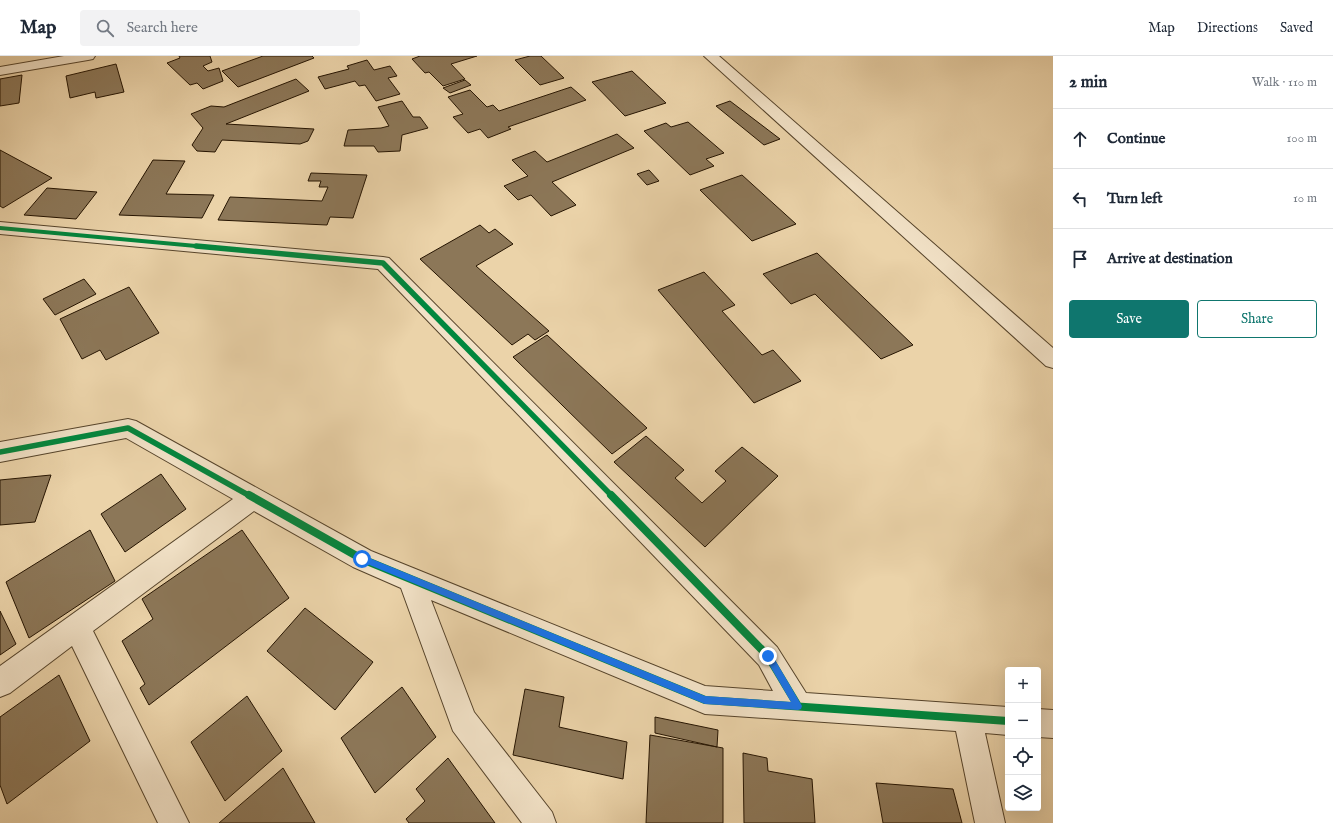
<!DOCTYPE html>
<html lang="en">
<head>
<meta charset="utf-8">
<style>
  body { margin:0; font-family:"IM FELL English",serif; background:#f2f2f3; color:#1f2937 }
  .controls { position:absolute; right:12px; bottom:12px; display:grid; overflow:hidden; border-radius:4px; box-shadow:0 4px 16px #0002 }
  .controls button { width:36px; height:36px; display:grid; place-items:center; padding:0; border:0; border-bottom:1px solid #e0e1e3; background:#fff; color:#1f2937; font:20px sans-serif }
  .stop { position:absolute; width:12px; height:12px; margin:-9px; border:3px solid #1a73e8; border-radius:50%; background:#fff }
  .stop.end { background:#1a73e8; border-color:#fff; box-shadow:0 1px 4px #0008 }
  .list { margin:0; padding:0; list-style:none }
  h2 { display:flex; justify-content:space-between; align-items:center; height:52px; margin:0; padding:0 16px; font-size:17px }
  h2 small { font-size:13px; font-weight:400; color:#747a83 }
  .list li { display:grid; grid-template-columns:26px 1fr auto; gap:12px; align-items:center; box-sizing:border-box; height:60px; padding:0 16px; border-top:1px solid #e0e1e3 }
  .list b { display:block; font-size:15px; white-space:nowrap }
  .list em { font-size:13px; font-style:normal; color:#747a83 }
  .actions { display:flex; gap:8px; padding:12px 16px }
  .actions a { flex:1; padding:9px 0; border:1px solid #0f766e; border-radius:4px; text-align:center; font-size:14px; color:#0f766e }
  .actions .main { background:#0f766e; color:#fff }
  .icon { flex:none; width:22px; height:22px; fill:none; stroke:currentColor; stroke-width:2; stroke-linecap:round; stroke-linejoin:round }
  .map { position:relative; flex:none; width:1053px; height:767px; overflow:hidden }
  header { display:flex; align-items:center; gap:24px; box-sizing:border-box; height:56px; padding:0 20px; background:#fff; border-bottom:1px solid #e0e1e3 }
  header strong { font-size:19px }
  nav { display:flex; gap:22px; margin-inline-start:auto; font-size:14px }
  .search { width:280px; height:36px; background:#f2f2f3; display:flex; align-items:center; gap:10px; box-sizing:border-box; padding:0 14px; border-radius:4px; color:#747a83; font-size:15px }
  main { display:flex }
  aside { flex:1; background:#fff }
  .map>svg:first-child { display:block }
</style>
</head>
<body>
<header>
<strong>Map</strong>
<div class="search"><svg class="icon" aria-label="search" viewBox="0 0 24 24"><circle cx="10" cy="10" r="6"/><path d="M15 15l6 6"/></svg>Search here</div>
<nav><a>Map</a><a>Directions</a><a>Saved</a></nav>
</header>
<main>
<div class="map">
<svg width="1053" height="767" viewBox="0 0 1053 767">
  <rect width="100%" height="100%" fill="#ebd3a9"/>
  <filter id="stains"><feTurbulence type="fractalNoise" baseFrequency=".005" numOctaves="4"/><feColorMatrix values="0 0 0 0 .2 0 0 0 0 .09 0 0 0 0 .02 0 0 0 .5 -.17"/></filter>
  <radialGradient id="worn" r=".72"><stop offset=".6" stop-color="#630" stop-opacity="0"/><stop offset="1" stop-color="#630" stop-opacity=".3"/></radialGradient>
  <path fill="#8c7758" stroke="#251401" d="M 179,0 L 210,0 L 212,6 L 203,10 L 208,15 L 219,12 L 223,25 L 203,33 L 197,27 L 190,29 L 167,7 L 180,2 Z
    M 263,0 L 312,0 L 314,2 L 238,31 L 222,15 Z
    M 420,0 L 477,0 L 451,8 L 465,23 L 443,30 L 429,16 L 425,17 L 412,3 Z
    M 530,0 L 541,0 L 564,22 L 540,29 L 515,4 Z
    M 367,4 L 374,14 L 390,10 L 397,20 L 388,22 L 400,38 L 376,45 L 365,29 L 359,30 L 355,25 L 325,33 L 318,21 L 349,13 L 347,10 Z
    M 116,8 L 124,36 L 96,42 L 95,36 L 70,42 L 66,20 Z
    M 632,15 L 666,47 L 625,60 L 592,26 Z
    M 22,19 L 19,47 L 0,50 L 0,23 Z
    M 296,23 L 309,35 L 226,68 L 314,73 L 308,85 L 300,88 L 222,84 L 215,96 L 197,95 L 192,89 L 203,72 L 191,58 L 211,50 L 224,51 Z
    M 465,24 L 471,29 L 450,37 L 443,32 Z
    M 571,31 L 586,44 L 508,71 L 511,73 L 488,82 L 480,73 L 468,77 L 453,61 L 463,58 L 448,41 L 470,34 L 487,51 L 493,49 L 499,55 Z
    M 402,45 L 413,61 L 420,61 L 428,72 L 402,79 L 400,95 L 378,96 L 374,90 L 344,90 L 348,74 L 381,72 L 389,70 L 378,51 Z
    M 730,45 L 780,83 L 764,89 L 716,50 Z
    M 688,66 L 724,97 L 706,103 L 714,110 L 690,119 L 644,75 L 666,67 L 671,71 Z
    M 617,78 L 634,92 L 552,126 L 576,149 L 551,160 L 531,139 L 518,144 L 504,130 L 528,120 L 512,104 L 535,95 L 547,106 Z
    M 0,94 L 52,122 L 3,152 L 0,150 Z
    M 153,104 L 185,105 L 166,138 L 214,139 L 202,162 L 119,159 Z
    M 649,114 L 659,125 L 647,129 L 637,118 Z
    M 311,117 L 367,119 L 353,162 L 330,161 L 327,169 L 218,164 L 230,141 L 322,145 L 328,131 L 319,131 L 321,125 L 308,125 Z
    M 742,119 L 796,168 L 752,185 L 700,134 Z
    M 47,132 L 97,136 L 76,163 L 24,159 Z
    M 480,169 L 489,177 L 495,173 L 513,188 L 476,210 L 549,275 L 535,284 L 528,278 L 512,289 L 420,203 Z
    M 817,197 L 913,289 L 881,303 L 815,238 L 791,248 L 763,218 Z
    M 704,216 L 735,249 L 722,255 L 762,299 L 773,294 L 801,325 L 754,347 L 658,234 Z
    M 84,223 L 96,238 L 55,259 L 43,243 Z
    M 129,231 L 159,277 L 106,304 L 100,294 L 82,303 L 60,263 Z
    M 547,279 L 647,372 L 612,398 L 513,301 Z
    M 646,380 L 684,414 L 675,422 L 702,447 L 726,425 L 715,415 L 742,391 L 778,420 L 705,491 L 614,406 Z
    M 161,418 L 186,453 L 125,496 L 101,458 Z
    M 51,419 L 35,466 L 0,469 L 0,424 Z
    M 90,474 L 115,525 L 29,582 L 6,526 Z
    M 242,474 L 289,542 L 149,649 L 140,632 L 145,628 L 122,585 L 153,563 L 142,543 Z
    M 305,552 L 373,606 L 335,654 L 267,595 Z
    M 0,555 L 16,588 L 0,599 Z
    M 59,619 L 90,685 L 7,748 L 0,729 L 0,661 Z
    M 402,631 L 436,681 L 375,737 L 341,682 Z
    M 525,633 L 564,641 L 559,671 L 627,686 L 623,723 L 513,699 Z
    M 247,640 L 282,695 L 225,745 L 191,686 Z
    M 655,661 L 718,674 L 717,691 L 655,677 Z
    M 650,679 L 723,692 L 723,767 L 646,767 Z
    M 743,697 L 767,702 L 768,715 L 812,723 L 815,767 L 744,767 Z
    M 448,702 L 495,767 L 409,767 L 406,763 L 425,745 L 416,733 Z
    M 283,712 L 315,767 L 219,767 Z
    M 876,727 L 953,733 L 962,767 L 883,767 Z"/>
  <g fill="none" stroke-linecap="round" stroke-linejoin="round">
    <g stroke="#56442b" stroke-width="2">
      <path id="minor" d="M 64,0 L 95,0 L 93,3 L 88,4 L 0,19 L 0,11 Z
        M 704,0 L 719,0 L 1053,292 L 1053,312 L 1046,310 Z
        M 0,166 L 383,201 L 389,202 L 777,591 L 806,637 L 1008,651 L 1008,679 L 985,677 L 1005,767 L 975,767 L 956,675 L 705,658 L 431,544 L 474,656 L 552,756 L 556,767 L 522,767 L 453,675 L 401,532 L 353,511 L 254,455 L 93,575 L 189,767 L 158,767 L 72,590 L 10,637 L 0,641 L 0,610 L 233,443 L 126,382 L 0,406 L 0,386 L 128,363 L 136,365 L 371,495 L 705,630 L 773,635 L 759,609 L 378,213 L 0,178 Z
        M 1038,653 L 1053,654 L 1053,682 L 1038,681 Z"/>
    </g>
    <use href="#minor" fill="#f2e2c7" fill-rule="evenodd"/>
    <g stroke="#f2e2c7" stroke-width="6">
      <path id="cycleway-far2" d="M 0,172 L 207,191"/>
    </g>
    <g stroke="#f2e2c7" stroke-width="8">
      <path id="cycleway-far1" d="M 196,190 L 383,207 L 612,440
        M 0,396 L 128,372 L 250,440"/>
    </g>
    <g stroke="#f2e2c7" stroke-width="10">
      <path id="cycleway" d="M 249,439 L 362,503 L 705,644 L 1008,665
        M 611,439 L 768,600 L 798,650"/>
    </g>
    <use href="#cycleway-far2" stroke="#00873e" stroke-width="4"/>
    <use href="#cycleway-far1" stroke="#00873e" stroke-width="5.5"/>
    <use href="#cycleway" stroke="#00873e" stroke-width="8"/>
  </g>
  <path fill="#1a73e8" d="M 362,499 L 705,640 L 791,646 L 766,603 L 765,600 L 768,596 L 771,597 L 802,650 L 801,653 L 798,654 L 705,648 L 360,505 L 359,503 Z"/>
  <rect width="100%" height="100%" filter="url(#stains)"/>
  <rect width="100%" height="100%" fill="url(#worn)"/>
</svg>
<div class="controls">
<button>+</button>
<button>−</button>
<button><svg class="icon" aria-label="locate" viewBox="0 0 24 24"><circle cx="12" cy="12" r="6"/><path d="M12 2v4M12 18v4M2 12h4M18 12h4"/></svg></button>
<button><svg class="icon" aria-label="layers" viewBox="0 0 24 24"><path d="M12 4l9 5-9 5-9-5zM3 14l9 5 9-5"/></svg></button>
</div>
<div class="stop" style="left:362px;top:503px"></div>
<div class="stop end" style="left:768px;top:600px"></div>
</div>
<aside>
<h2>2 min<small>Walk · 110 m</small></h2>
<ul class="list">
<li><svg class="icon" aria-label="ahead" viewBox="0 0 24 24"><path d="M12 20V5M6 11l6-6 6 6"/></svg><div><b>Continue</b></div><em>100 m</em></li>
<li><svg class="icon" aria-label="left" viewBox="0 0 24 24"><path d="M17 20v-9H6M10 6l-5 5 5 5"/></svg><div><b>Turn left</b></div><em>10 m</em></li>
<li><svg class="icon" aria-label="arrive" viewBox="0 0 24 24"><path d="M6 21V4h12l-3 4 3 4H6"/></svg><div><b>Arrive at destination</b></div></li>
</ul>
<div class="actions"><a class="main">Save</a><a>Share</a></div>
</aside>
</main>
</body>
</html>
